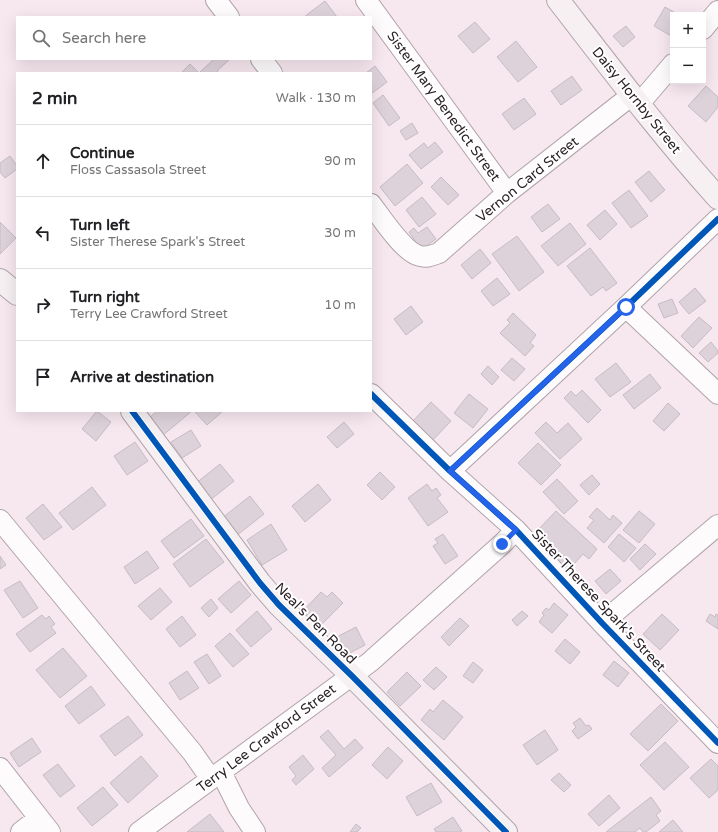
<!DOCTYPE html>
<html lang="en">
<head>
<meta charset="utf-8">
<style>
  body { margin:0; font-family:"Varela Round",sans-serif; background:#f2f2f2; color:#202124 }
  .controls { position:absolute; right:12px; top:12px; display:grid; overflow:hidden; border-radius:0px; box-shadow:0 4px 16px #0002 }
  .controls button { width:36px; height:36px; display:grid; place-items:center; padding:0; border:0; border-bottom:1px solid #e0e0e0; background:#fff; color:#202124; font:20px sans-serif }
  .stop { position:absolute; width:12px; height:12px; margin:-9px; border:3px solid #2563eb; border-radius:50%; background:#fff }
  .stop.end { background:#2563eb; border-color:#fff; box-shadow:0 1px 4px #0008 }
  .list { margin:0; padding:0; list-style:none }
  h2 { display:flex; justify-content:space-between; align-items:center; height:52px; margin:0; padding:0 16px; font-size:17px }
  h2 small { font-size:13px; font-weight:400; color:#757577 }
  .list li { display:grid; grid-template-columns:26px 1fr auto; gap:12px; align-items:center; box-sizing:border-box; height:72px; padding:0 16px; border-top:1px solid #e0e0e0 }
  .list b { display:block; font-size:15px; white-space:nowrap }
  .list p { margin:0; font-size:13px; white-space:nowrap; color:#757577 }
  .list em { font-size:13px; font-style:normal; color:#757577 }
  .icon { flex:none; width:22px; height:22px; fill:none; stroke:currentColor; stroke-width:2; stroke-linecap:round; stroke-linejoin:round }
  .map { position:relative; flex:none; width:718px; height:832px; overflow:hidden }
  .search { position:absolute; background:#fff; box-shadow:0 4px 16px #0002; left:16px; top:16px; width:356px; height:44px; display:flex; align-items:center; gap:10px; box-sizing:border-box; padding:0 14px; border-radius:0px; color:#757577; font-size:15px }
  .panel { position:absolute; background:#fff; box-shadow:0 4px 16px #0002; left:16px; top:72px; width:356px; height:340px; border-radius:0px }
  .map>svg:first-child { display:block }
</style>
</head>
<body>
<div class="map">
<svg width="718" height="832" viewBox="0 0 718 832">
  <rect width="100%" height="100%" fill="#f7e7ef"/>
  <path fill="#ddd2d9" stroke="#c7bcc4" d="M 325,1 L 337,17 L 304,17 Z
    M 665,7 L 679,15 L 673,15 L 673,37 L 654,26 Z
    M 475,22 L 490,39 L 473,53 L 458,36 Z
    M 626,26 L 635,37 L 623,47 L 613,36 Z
    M 516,41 L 537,67 L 518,82 L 497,57 Z
    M 212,59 L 230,59 L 217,71 L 219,73 L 199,73 L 213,60 Z
    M 190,64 L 199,73 L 181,73 Z
    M 375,66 L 387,82 L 371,94 L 371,73 L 366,73 Z
    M 572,76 L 582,90 L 561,105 L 551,91 Z
    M 706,86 L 718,97 L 718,107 L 706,122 L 688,106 Z
    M 383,95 L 400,118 L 389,126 L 373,103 Z
    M 524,98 L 536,114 L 514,130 L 502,114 Z
    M 412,123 L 418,133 L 406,140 L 400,131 Z
    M 435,142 L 443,152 L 421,169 L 409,155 L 424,143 L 428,148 Z
    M 10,156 L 17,166 L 17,169 L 5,178 L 0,172 L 0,163 Z
    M 407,164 L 423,183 L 395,206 L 380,187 Z
    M 649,171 L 665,190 L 651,202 L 635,182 Z
    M 441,177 L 459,195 L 448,205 L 431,187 Z
    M 629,190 L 648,216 L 631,228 L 612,203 Z
    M 422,197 L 436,214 L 419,227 L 406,210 Z
    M 548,204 L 560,219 L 542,232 L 531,217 Z
    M 605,210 L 617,224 L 600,240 L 587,225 Z
    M 0,222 L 16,238 L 0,254 Z
    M 570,223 L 586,244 L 558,266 L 541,246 Z
    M 427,227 L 436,239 L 421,250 L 409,232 L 414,228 L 418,233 Z
    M 517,236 L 544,272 L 519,291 L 492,254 Z
    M 590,248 L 617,283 L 606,291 L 603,287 L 591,296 L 567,266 Z
    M 480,249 L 491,263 L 472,279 L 461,265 Z
    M 497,278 L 510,294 L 493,306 L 481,291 Z
    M 695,288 L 706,301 L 689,314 L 679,302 Z
    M 672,299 L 678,313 L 664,318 L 658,304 Z
    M 411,306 L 423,322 L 406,335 L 394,319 Z
    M 513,313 L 536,335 L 530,343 L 534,346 L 525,356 L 500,333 L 510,323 L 507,320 Z
    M 699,317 L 712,328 L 693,348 L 681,336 Z
    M 711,342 L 718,351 L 718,353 L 708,362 L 699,353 Z
    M 512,358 L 525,369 L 514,381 L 501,370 Z
    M 616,363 L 631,382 L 610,397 L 595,379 Z
    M 488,366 L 499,377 L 492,385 L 481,374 Z
    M 650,374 L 661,388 L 634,409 L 623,395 Z
    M 582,390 L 601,410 L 588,423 L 564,398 L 571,391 L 576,396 Z
    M 469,394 L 488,409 L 473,428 L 454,413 Z
    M 431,402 L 451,421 L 431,442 L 411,423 Z
    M 668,403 L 680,414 L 664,431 L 653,421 Z
    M 97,411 L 111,422 L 96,441 L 82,429 Z
    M 157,411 L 192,411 L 162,436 L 148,419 Z
    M 196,411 L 223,411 L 207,425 L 195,412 Z
    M 344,422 L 354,434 L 337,448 L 327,437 Z
    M 546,422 L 557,433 L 568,423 L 582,439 L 560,459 L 535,433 Z
    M 191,430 L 201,446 L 182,458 L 171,442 Z
    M 135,442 L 148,461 L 127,475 L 114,456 Z
    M 538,443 L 561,465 L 541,485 L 518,463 Z
    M 220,464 L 234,481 L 209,501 L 195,484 Z
    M 380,472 L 395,487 L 382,500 L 367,485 Z
    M 592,475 L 600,484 L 589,495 L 580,485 Z
    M 557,479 L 578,501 L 564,514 L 543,492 Z
    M 318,484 L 331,500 L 305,522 L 292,506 Z
    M 427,484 L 432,491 L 436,488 L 441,495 L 437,498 L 448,512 L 428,526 L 408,498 Z
    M 92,487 L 106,505 L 73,530 L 59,513 Z
    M 250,496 L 264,514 L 236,536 L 222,518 Z
    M 43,504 L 62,527 L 44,540 L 26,518 Z
    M 597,508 L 610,520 L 613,515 L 622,523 L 604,543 L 587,528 L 594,520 L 589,517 Z
    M 556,511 L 597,549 L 589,559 L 583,554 L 567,572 L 554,560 L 559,554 L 536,532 Z
    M 639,511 L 655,524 L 639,543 L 623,530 Z
    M 191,519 L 204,536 L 174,558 L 161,541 Z
    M 271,524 L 287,550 L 262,565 L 247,540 Z
    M 443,534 L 458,556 L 445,564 L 433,546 L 438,543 L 435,539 Z
    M 619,534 L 636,548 L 624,562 L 608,547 Z
    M 206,539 L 224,562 L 190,587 L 173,564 Z
    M 645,544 L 656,554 L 640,570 L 630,559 Z
    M 147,551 L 159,568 L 135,584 L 124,567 Z
    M 0,556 L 6,565 L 0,569 Z
    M 610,569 L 621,581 L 606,594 L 595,581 Z
    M 20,581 L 38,608 L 23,618 L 4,590 Z
    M 239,581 L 251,595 L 231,613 L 218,599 Z
    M 160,588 L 172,602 L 151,620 L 138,606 Z
    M 321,592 L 327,597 L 332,592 L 343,603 L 317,629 L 301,613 Z
    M 211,599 L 218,608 L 209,617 L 201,608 Z
    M 554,603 L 568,615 L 552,633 L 539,622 L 544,615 L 542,613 L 546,608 L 549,610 Z
    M 257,611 L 272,629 L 251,647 L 236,630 Z
    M 522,611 L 528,616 L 517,626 L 512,620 Z
    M 662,614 L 679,630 L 660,650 L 643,634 Z
    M 710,614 L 715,617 L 716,614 L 718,615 L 718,629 L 706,621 Z
    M 42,615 L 46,619 L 49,616 L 55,624 L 51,627 L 56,633 L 30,652 L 16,634 Z
    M 182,616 L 196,635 L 180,647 L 166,629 Z
    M 460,618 L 469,626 L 449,646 L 441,637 Z
    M 356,627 L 365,645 L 344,656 L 335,638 Z
    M 230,633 L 249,654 L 233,667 L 215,646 Z
    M 565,639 L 580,652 L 570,664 L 555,651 Z
    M 63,648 L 87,676 L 60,698 L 36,670 Z
    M 207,654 L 221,676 L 209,684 L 194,662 Z
    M 614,661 L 629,673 L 618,687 L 603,675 Z
    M 473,662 L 483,670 L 473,683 L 463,676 Z
    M 436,667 L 447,677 L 434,690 L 423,680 Z
    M 187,671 L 199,688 L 180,700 L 169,683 Z
    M 407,672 L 421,686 L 400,706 L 387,692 Z
    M 91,686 L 105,705 L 79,724 L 65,706 Z
    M 443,700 L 463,717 L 444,740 L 421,720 L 430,709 L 433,712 Z
    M 661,704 L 678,721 L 648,751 L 630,734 Z
    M 128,716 L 143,735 L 115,756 L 100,736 Z
    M 580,718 L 586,726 L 589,725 L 592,729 L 578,739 L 572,731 L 576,727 L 573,723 Z
    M 328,730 L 344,749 L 355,739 L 363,748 L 329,777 L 322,768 L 336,755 L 320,737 Z
    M 545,730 L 558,750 L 537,765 L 523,745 Z
    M 32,738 L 41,752 L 19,767 L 10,753 Z
    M 665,742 L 689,767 L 664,790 L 640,765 Z
    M 388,747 L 403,761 L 387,779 L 372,765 Z
    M 303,755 L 314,769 L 296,785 L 292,780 L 296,776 L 289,767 Z
    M 141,756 L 158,776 L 128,803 L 110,783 Z
    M 711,759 L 718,766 L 718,790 L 709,798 L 690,778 Z
    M 58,764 L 75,786 L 60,797 L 43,775 Z
    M 559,773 L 571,785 L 564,792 L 551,780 Z
    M 431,783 L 442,802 L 417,816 L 406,797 Z
    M 103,787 L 118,805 L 92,826 L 77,808 Z
    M 609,795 L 620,808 L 599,826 L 588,814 Z
    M 651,797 L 661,811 L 656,815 L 660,821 L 646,832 L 643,832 L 640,828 L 635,832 L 606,832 Z
    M 210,814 L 224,832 L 187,832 Z
    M 453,817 L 462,831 L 460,832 L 436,832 L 434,829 Z
    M 673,820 L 683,832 L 659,832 Z
    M 356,824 L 361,828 L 357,832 L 350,832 Z"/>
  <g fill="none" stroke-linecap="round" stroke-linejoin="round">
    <g stroke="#b0a4aa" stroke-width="22">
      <path id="street" d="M 216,0 L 229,17
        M 366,0 L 507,193
        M 703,29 L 718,11
        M 261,59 L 272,73
        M 639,104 L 673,64
        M 371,204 C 381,217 404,253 420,256 C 427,258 433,255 439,253 L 507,193 L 632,95
        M 626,307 L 718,394
        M 371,394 L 450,471 L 516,530 L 602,623 L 718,743
        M 450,471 L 626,307 L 718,219
        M 0,520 L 192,752 L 211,779
        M 602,623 L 718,525
        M 0,768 L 50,832
        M 221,772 L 239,808 L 255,832
        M 21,832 L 39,818
        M 139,832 L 370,662 L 502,544 L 516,530"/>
    </g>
    <g stroke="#b0a4aa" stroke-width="24">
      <path id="secondary" d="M 558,0 C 610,67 661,135 718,198
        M 0,280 L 17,294
        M 132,411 L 260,583 L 279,605 L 352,676 L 506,832"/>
    </g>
    <use href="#street" stroke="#fefbfd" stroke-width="20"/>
    <use href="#secondary" stroke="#f6f0f2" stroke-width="22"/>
    <g stroke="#fff" stroke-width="8">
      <path id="cycleway" d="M 371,394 L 450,471 L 516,530 L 602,623 L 718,743
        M 132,411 L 260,583 L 279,605 L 352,676 L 506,832
        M 450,471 L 626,307 L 718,219"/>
    </g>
    <use href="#cycleway" stroke="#0057b8" stroke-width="6"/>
  </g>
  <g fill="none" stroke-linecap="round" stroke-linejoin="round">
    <path stroke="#2563eb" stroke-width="5" d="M 502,544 L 516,530 L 450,471 L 626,307"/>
  </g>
  <g text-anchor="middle" stroke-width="4" stroke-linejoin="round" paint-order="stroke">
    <g font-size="14" fill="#291f24" stroke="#fff">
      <text transform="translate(637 100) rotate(51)" y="5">Daisy Hornby Street</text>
      <text transform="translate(444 106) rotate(54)" y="5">Sister Mary Benedict Street</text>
      <text transform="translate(527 179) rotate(-39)" y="5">Vernon Card Street</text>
      <text transform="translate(599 600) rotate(47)" y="5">Sister Therese Spark's Street</text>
      <text transform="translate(316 623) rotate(45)" y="5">Neal's Pen Road</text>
      <text transform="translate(266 738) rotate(-37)" y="5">Terry Lee Crawford Street</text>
    </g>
  </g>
</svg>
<div class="controls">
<button>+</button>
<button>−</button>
</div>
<div class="stop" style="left:626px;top:307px"></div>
<div class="stop end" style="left:502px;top:544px"></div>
<div class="search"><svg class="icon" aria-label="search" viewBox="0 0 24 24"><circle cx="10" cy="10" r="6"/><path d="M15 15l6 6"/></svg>Search here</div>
<section class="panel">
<h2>2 min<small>Walk · 130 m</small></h2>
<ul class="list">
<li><svg class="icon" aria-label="ahead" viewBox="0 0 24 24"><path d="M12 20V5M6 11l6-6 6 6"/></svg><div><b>Continue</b><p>Floss Cassasola Street</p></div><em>90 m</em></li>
<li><svg class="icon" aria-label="left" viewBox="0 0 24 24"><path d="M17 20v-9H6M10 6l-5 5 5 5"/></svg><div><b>Turn left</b><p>Sister Therese Spark's Street</p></div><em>30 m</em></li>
<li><svg class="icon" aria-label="right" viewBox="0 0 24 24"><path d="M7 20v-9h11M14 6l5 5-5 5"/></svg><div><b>Turn right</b><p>Terry Lee Crawford Street</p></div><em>10 m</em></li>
<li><svg class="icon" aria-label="arrive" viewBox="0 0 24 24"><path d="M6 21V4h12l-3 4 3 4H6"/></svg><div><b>Arrive at destination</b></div></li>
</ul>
</section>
</div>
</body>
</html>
